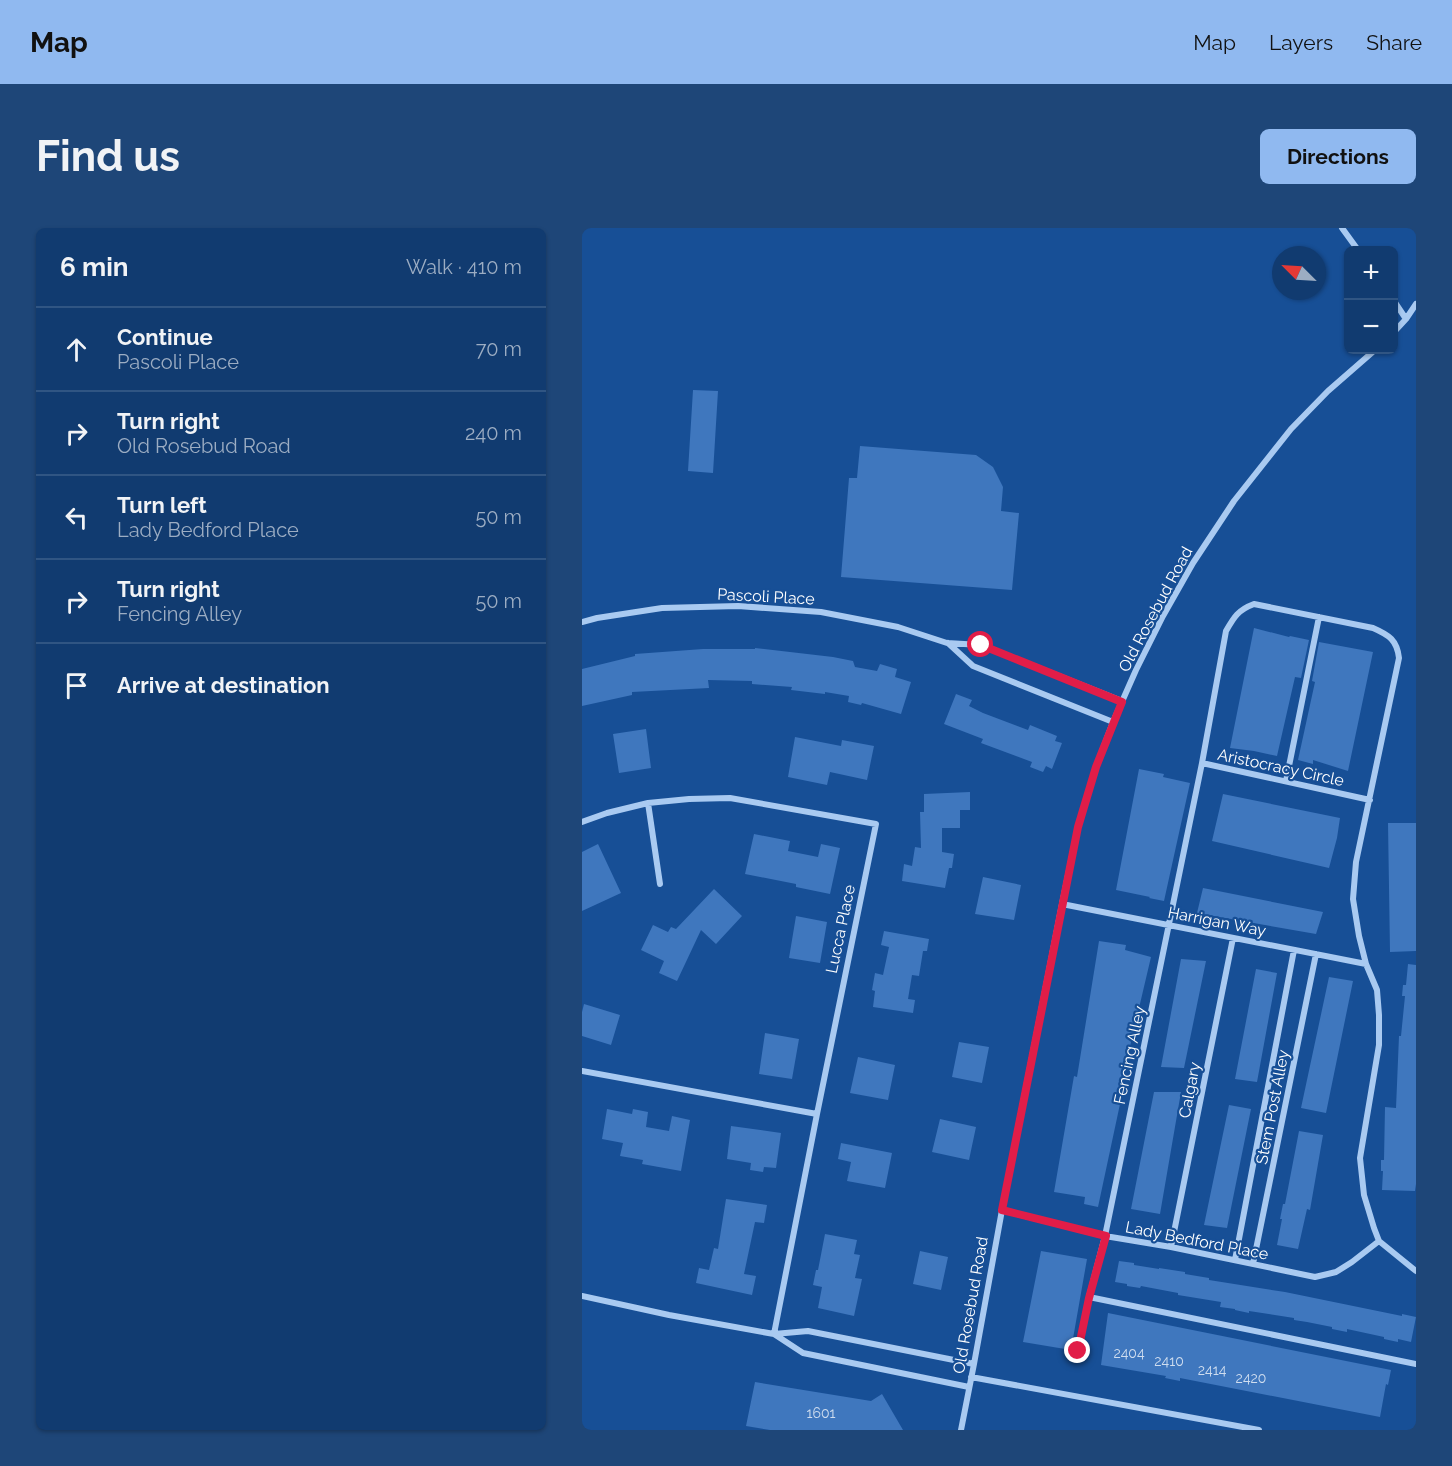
<!DOCTYPE html>
<html lang="en">
<head>
<meta charset="utf-8">
<style>
  body { margin:0; font-family:Raleway,sans-serif; background:#1e4678; color:#f1f3f6 }
  .controls { position:absolute; right:18px; top:18px; display:grid; overflow:hidden; border-radius:9px; box-shadow:0 2px 4px #0004 }
  .controls button { width:54px; height:54px; display:grid; place-items:center; padding:0; border:0; border-bottom:2px solid #305583; background:#113b70; color:#f1f3f6; font:30px sans-serif }
  .compass { position:absolute; left:690px; top:18px; width:54px; height:54px; border-radius:50%; background:#113b70; box-shadow:0 2px 4px #0004; rotate:294deg }
  .stop { position:absolute; width:18px; height:18px; margin:-14px; border:4px solid #e11d48; border-radius:50%; background:#fff }
  .stop.end { background:#e11d48; border-color:#fff; box-shadow:0 2px 6px #0008 }
  .list { margin:0; padding:0; list-style:none }
  h2 { display:flex; justify-content:space-between; align-items:center; height:78px; margin:0; padding:0 24px; font-size:26px }
  h2 small { font-size:20px; font-weight:400; color:#9cadc3 }
  .list li { display:grid; grid-template-columns:39px 1fr auto; gap:18px; align-items:center; box-sizing:border-box; height:84px; padding:0 24px; border-top:2px solid #305583 }
  .list b { display:block; font-size:22px; white-space:nowrap }
  .list p { margin:0; font-size:20px; white-space:nowrap; color:#9cadc3 }
  .list em { font-size:20px; font-style:normal; color:#9cadc3 }
  .icon { flex:none; width:33px; height:33px; fill:none; stroke:currentColor; stroke-width:2; stroke-linecap:round; stroke-linejoin:round }
  .map { position:relative; flex:none; width:834px; height:1202px; overflow:hidden; border-radius:9px }
  header { display:flex; align-items:center; gap:36px; box-sizing:border-box; height:84px; padding:0 30px; background:#90b9f0; color:#111 }
  header strong { font-size:28px }
  nav { display:flex; gap:33px; margin-inline-start:auto; font-size:21px }
  .intro { display:flex; align-items:center; justify-content:space-between; box-sizing:border-box; height:144px; padding:0 36px }
  h1 { margin:0; font-size:42px }
  .button { padding:15px 27px; border-radius:9px; background:#90b9f0; color:#111; font-size:21px; font-weight:700 }
  main { display:flex; gap:36px; padding:0 36px }
  aside { flex:1; background:#113b70; border-radius:9px; box-shadow:0 2px 4px #0004 }
  .map>svg:first-child { display:block }
</style>
</head>
<body>
<header>
<strong>Map</strong>
<nav><a>Map</a><a>Layers</a><a>Share</a></nav>
</header>
<div class="intro"><h1>Find us</h1><a class="button">Directions</a></div>
<main>
<aside>
<h2>6 min<small>Walk · 410 m</small></h2>
<ul class="list">
<li><svg class="icon" aria-label="ahead" viewBox="0 0 24 24"><path d="M12 20V5M6 11l6-6 6 6"/></svg><div><b>Continue</b><p>Pascoli Place</p></div><em>70 m</em></li>
<li><svg class="icon" aria-label="right" viewBox="0 0 24 24"><path d="M7 20v-9h11M14 6l5 5-5 5"/></svg><div><b>Turn right</b><p>Old Rosebud Road</p></div><em>240 m</em></li>
<li><svg class="icon" aria-label="left" viewBox="0 0 24 24"><path d="M17 20v-9H6M10 6l-5 5 5 5"/></svg><div><b>Turn left</b><p>Lady Bedford Place</p></div><em>50 m</em></li>
<li><svg class="icon" aria-label="right" viewBox="0 0 24 24"><path d="M7 20v-9h11M14 6l5 5-5 5"/></svg><div><b>Turn right</b><p>Fencing Alley</p></div><em>50 m</em></li>
<li><svg class="icon" aria-label="arrive" viewBox="0 0 24 24"><path d="M6 21V4h12l-3 4 3 4H6"/></svg><div><b>Arrive at destination</b></div></li>
</ul>
</aside>
<div class="map">
<svg width="834" height="1202" viewBox="0 0 834 1202">
  <rect width="100%" height="100%" fill="#174f96"/>
  <path fill="#3f77be" d="M 111,162 L 136,163 L 131,245 L 106,243 Z
    M 278,218 L 394,227 L 411,239 L 421,259 L 419,283 L 437,285 L 430,362 L 259,349 L 267,250 L 275,250 Z
    M 672,400 L 707,409 L 708,408 L 727,412 L 719,450 L 713,449 L 695,528 L 672,523 L 648,520 Z
    M 737,414 L 791,424 L 766,543 L 731,532 L 731,536 L 716,532 L 733,454 L 730,453 Z
    M 173,420 L 251,429 L 271,433 L 273,439 L 295,443 L 298,436 L 315,441 L 313,449 L 329,454 L 319,486 L 280,475 L 279,477 L 266,474 L 267,468 L 243,464 L 243,466 L 209,462 L 210,459 L 170,456 L 170,453 L 126,452 L 127,460 L 50,464 L 50,467 L 0,478 L 0,441 L 53,428 L 53,426 L 121,421 L 173,421 Z
    M 374,466 L 390,472 L 387,478 L 401,485 L 446,502 L 448,497 L 475,508 L 473,513 L 480,515 L 470,541 L 464,538 L 461,544 L 448,539 L 450,534 L 399,515 L 401,511 L 362,496 Z
    M 64,501 L 69,540 L 37,545 L 31,506 Z
    M 213,509 L 259,518 L 260,512 L 292,518 L 285,552 L 248,544 L 245,557 L 206,549 Z
    M 557,541 L 582,546 L 581,549 L 608,555 L 582,673 L 567,670 L 568,669 L 534,662 Z
    M 388,564 L 388,582 L 378,582 L 378,600 L 360,600 L 360,624 L 372,626 L 370,640 L 367,640 L 363,660 L 320,653 L 322,636 L 330,638 L 333,619 L 339,620 L 338,584 L 342,584 L 342,566 Z
    M 641,566 L 758,590 L 755,610 L 747,640 L 630,613 Z
    M 806,595 L 834,595 L 834,723 L 808,724 Z
    M 172,606 L 208,613 L 206,623 L 236,629 L 239,616 L 258,620 L 248,666 L 214,659 L 214,656 L 163,646 Z
    M 16,616 L 39,665 L 0,683 L 0,624 Z
    M 401,649 L 439,657 L 432,692 L 393,686 Z
    M 621,660 L 741,684 L 734,706 L 615,685 Z
    M 132,661 L 160,688 L 134,716 L 119,702 L 95,753 L 77,745 L 82,733 L 59,722 L 71,697 L 86,704 L 89,699 L 94,701 Z
    M 214,688 L 245,694 L 238,735 L 207,730 Z
    M 302,703 L 347,711 L 345,723 L 341,723 L 337,748 L 330,747 L 326,771 L 333,772 L 331,785 L 291,779 L 293,763 L 290,762 L 293,745 L 301,747 L 307,719 L 299,717 Z
    M 517,713 L 544,717 L 543,722 L 569,729 L 538,861 L 541,862 L 516,979 L 502,976 L 503,969 L 472,964 L 492,848 L 495,849 Z
    M 599,731 L 624,733 L 602,840 L 579,839 Z
    M 826,736 L 834,737 L 834,956 L 833,963 L 800,962 L 801,943 L 799,943 L 799,932 L 802,932 L 803,879 L 814,880 L 817,808 L 819,808 L 823,768 L 820,768 L 821,757 L 824,757 Z
    M 674,741 L 695,745 L 675,854 L 653,851 Z
    M 747,749 L 771,753 L 744,885 L 719,880 Z
    M 2,776 L 38,787 L 29,817 L 0,808 L 0,784 Z
    M 183,805 L 217,811 L 210,851 L 177,846 Z
    M 377,814 L 407,819 L 400,855 L 370,849 Z
    M 276,829 L 313,837 L 306,872 L 268,865 Z
    M 572,864 L 599,864 L 578,986 L 549,981 Z
    M 647,877 L 669,881 L 645,1000 L 622,997 Z
    M 25,881 L 50,886 L 51,881 L 66,884 L 64,899 L 87,903 L 90,888 L 108,892 L 99,943 L 60,936 L 61,932 L 38,928 L 41,915 L 20,911 Z
    M 358,891 L 394,899 L 387,932 L 350,924 Z
    M 149,898 L 199,905 L 194,940 L 182,939 L 181,944 L 168,942 L 169,935 L 145,931 Z
    M 717,903 L 741,907 L 728,982 L 725,981 L 716,1021 L 695,1017 L 700,991 L 698,991 L 701,976 L 703,976 Z
    M 259,915 L 310,925 L 303,960 L 265,953 L 269,934 L 256,931 Z
    M 144,971 L 185,977 L 182,995 L 173,994 L 162,1046 L 174,1048 L 170,1067 L 114,1055 L 117,1040 L 127,1042 L 132,1020 L 136,1021 Z
    M 243,1006 L 275,1012 L 272,1026 L 278,1027 L 273,1050 L 280,1051 L 272,1088 L 236,1080 L 240,1059 L 231,1057 L 234,1042 L 236,1042 Z
    M 338,1023 L 366,1029 L 359,1062 L 331,1056 Z
    M 459,1023 L 505,1031 L 489,1122 L 441,1114 Z
    M 537,1033 L 552,1035 L 552,1037 L 577,1041 L 577,1040 L 603,1044 L 603,1046 L 627,1050 L 627,1052 L 703,1064 L 820,1088 L 820,1086 L 834,1089 L 829,1114 L 816,1111 L 816,1114 L 802,1111 L 802,1109 L 765,1101 L 765,1104 L 750,1101 L 750,1099 L 725,1094 L 712,1092 L 712,1090 L 667,1083 L 667,1085 L 653,1082 L 653,1081 L 638,1079 L 639,1074 L 596,1067 L 596,1065 L 559,1058 L 558,1060 L 545,1058 L 545,1056 L 533,1054 Z
    M 526,1085 L 809,1142 L 806,1157 L 804,1156 L 798,1189 L 598,1150 L 598,1153 L 583,1150 L 584,1148 L 519,1137 Z
    M 173,1154 L 289,1173 L 300,1166 L 321,1202 L 188,1202 L 164,1198 Z"/>
  <g fill="none" stroke-linecap="round" stroke-linejoin="round">
    <path stroke="#a9caf1" stroke-width="6" d="M 760,0 L 776,22
      M 812,73 L 824,91
      M 812,104 L 824,91 L 834,76
      M 0,394 L 15,390 L 80,380 L 156,378 L 239,384 L 316,399 L 365,415 L 399,417 L 540,473
      M 366,415 L 391,438 L 531,494
      M 704,553 L 737,389
      M 788,572 L 620,535 L 644,403 C 652,389 656,382 672,376 L 791,400 C 807,407 815,412 817,430 L 774,634 L 771,671 L 777,708 L 784,736 L 795,762 L 797,787 L 797,817 L 778,930 L 782,967 L 792,1000 L 797,1013 L 834,1043
      M 66,575 L 78,656
      M 0,594 L 25,585 L 66,575 L 107,571 L 148,570 L 294,596 L 235,886 L 192,1106 L 87,1087 L 0,1068
      M 480,676 L 784,736
      M 0,843 L 235,886
      M 420,982 L 523,1008 L 589,1019 L 733,1049 L 754,1044 L 770,1034 L 797,1013
      M 589,1019 L 651,710
      M 653,1032 L 712,722
      M 671,1036 L 734,726
      M 507,1069 L 834,1136
      M 496,1123 L 507,1069 L 523,1008 L 620,535
      M 389,1149 L 677,1202
      M 387,1159 L 221,1125 L 192,1106 L 226,1103 L 392,1136
      M 379,1202 L 392,1136 L 420,982 L 480,676 L 496,599 L 514,539 L 531,494 L 554,442 L 581,388 L 611,335 L 652,273 L 709,201 L 746,163 L 793,122"/>
  </g>
  <g fill="none" stroke-linecap="round" stroke-linejoin="round">
    <path stroke="#e11d48" stroke-width="8" d="M 399,417 L 540,474 L 514,539 L 496,599 L 420,982 L 524,1008 L 507,1070 L 496,1123"/>
  </g>
  <g text-anchor="middle" stroke-width="4.5" stroke-linejoin="round" paint-order="stroke">
    <g font-size="14" fill="#cfddef">
      <text x="547" y="1130">2404</text>
      <text x="587" y="1138">2410</text>
      <text x="630" y="1147">2414</text>
      <text x="669" y="1155">2420</text>
      <text x="239" y="1190">1601</text>
    </g>
    <g font-size="16" fill="#fff" stroke="#174f96">
      <text transform="translate(184 368) rotate(3)" y="6">Pascoli Place</text>
      <text transform="translate(573 381) rotate(-62)" y="6">Old Rosebud Road</text>
      <text transform="translate(699 539) rotate(12)" y="6">Aristocracy Circle</text>
      <text transform="translate(635 693) rotate(11)" y="6">Harrigan Way</text>
      <text transform="translate(258 701) rotate(-78)" y="6">Lucca Place</text>
      <text transform="translate(547 827) rotate(-78)" y="6">Fencing Alley</text>
      <text transform="translate(607 862) rotate(-79)" y="6">Calgary</text>
      <text transform="translate(690 879) rotate(-79)" y="6">Stem Post Alley</text>
      <text transform="translate(615 1012) rotate(11)" y="6">Lady Bedford Place</text>
      <text transform="translate(388 1077) rotate(-80)" y="6">Old Rosebud Road</text>
    </g>
  </g>
</svg>
<div class="controls">
<button>+</button>
<button>−</button>
</div>
<svg class="compass" viewBox="-18 -18 36 36"><path d="M0-13l5 13h-10z" fill="#e53935"/><path d="M0 13l5-13h-10z" fill="#9cadc3"/></svg>
<div class="stop" style="left:399px;top:417px"></div>
<div class="stop end" style="left:496px;top:1123px"></div>
</div>
</main>
</body>
</html>
